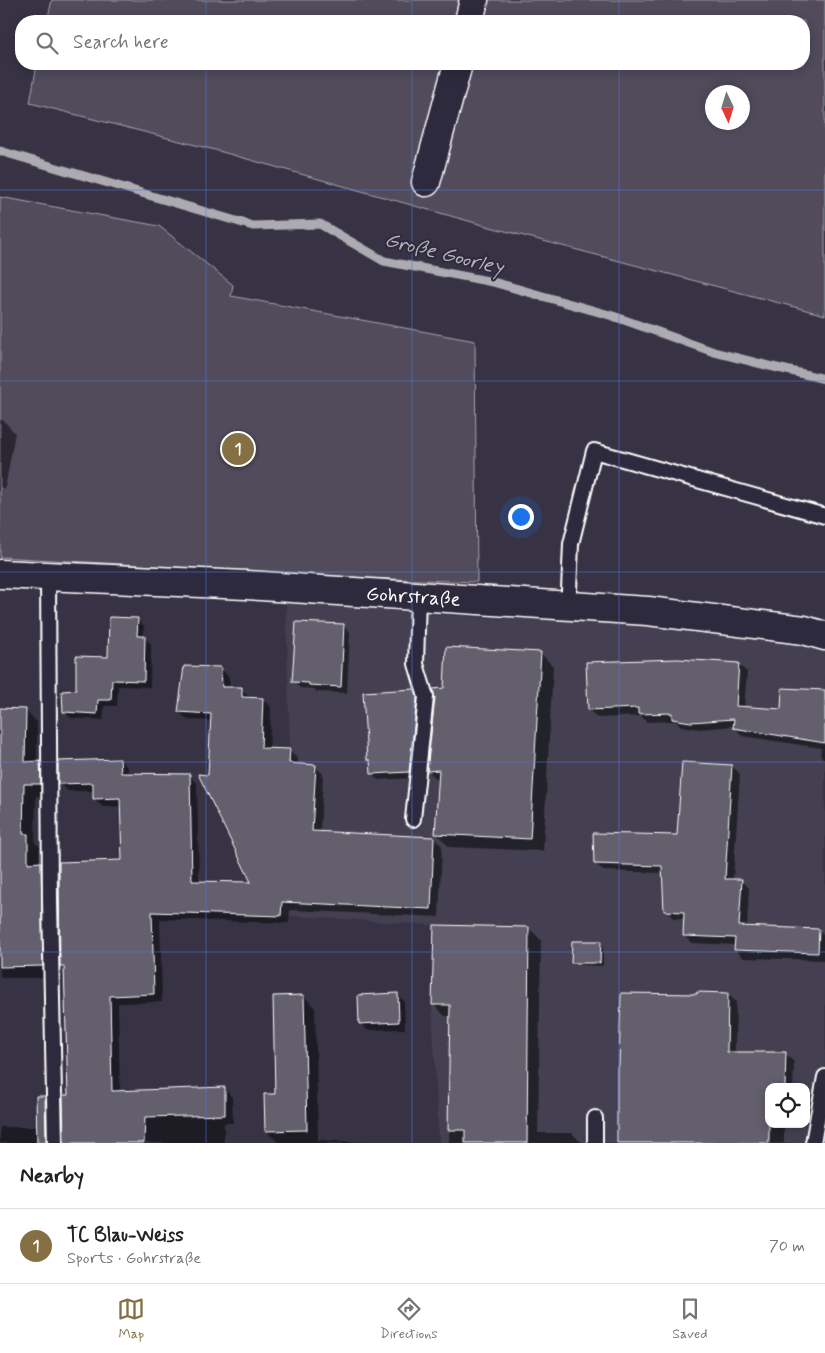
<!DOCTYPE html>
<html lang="en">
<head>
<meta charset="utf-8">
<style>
  body { margin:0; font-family:Mynerve,sans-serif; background:#f2f2f2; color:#202124 }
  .controls { position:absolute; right:15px; bottom:15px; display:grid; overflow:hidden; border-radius:10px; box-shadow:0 2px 12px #0003 }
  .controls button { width:45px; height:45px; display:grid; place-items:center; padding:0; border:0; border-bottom:1px solid #e0e0e0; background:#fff; color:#202124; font:25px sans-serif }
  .compass { position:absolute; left:705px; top:85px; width:45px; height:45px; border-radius:50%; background:#fff; box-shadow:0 2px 12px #0003; rotate:176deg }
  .you { position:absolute; left:520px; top:516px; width:18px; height:18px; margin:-12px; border:4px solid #fff; border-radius:50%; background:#1a73e8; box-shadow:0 0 0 8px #1a73e833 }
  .badge { display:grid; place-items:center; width:32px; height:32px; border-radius:50%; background:#847042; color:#fff; font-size:16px; font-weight:700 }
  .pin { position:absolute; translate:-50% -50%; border:2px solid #fff; box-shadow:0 1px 5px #0006 }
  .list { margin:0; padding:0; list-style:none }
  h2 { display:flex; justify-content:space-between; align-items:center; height:65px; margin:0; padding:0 20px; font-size:21px }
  h2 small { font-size:16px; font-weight:400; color:#757577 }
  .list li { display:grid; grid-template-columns:32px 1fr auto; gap:15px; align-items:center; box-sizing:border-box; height:75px; padding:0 20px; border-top:1px solid #e0e0e0 }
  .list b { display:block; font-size:19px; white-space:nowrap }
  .list p { margin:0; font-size:16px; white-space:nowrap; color:#757577 }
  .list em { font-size:16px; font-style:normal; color:#757577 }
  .icon { flex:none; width:28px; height:28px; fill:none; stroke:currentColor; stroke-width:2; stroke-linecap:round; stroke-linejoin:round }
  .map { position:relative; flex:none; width:825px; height:1143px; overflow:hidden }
  .search { position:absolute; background:#fff; box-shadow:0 2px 12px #0003; left:15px; right:15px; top:15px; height:55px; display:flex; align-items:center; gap:12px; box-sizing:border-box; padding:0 18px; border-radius:20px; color:#757577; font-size:19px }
  .sheet { height:140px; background:#fff }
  nav { display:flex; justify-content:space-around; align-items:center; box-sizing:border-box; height:70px; border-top:1px solid #e0e0e0; background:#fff; font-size:14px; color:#757577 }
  nav a { display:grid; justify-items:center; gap:2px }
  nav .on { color:#847042 }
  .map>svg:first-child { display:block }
</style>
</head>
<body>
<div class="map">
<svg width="825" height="1143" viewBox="0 0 825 1143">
  <rect width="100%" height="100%" fill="#373345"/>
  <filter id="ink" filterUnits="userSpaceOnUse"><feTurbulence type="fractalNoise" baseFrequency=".02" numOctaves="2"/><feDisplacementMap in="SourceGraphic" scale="10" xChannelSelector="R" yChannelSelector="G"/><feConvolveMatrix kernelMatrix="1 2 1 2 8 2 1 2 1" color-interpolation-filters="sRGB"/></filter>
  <g filter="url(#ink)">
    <path fill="#444051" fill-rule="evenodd" d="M 286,603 L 490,618 L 656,622 L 825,646 L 825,1143 L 439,1143 L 432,1005 L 434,925 L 281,915 L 290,749 ZM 769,1087 L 806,1087 L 806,1124 L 769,1124 Z"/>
    <path fill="#514c5c" stroke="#a8a6ae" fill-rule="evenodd" d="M 52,0 L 825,0 L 825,315 L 490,227 L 215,150 L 30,103 L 37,64 L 804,64 L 804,21 L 47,21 ZM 712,92 L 742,92 L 742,122 L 712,122 Z
      M 0,197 L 159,226 L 233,285 L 231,296 L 475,341 L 477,582 L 366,578 L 0,557 Z"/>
    <path fill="#0007" d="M 0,420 L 3,420 L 15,433 L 5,489 L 0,487 Z
      M 137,619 L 144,626 L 143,637 L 151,644 L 150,687 L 118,686 L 117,706 L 104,706 L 103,720 L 71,718 L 64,711 L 77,692 L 109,658 Z
      M 343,625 L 350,632 L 347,693 L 317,692 L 314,689 L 300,688 L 294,681 Z
      M 540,653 L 553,666 L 543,851 L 449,847 L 437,834 L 440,782 L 428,771 Z
      M 739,665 L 747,672 L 744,707 L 782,710 L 825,692 L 825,760 L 820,755 L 821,748 L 742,736 L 734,726 L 699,729 L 681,726 L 676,721 L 647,722 L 641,716 L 597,718 L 589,710 Z
      M 220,668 L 229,677 L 230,688 L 241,689 L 250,697 L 250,698 L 263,699 L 271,707 L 269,750 L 289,750 L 298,759 L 297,765 L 315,766 L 323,774 L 320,833 L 434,838 L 442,846 L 439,917 L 290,910 L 289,923 L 160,919 L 162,1002 L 118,1003 L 120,1092 L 224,1088 L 232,1097 L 233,1123 L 224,1123 L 224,1143 L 65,1143 L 64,1097 L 69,1096 L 66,970 L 61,965 L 123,862 L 122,806 L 103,807 L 94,799 L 94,791 L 68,791 L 59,783 L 120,760 L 128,768 L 128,775 L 189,775 L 197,784 L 199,883 L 253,884 L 210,776 L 212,721 L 188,720 L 179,712 Z
      M 414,691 L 421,698 L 415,778 L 378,780 L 372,774 L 371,762 L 368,759 Z
      M 0,709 L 25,710 L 37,722 L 37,763 L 40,762 L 52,775 L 52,796 L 36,796 L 35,843 L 40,847 L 39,864 L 53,876 L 54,978 L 0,978 Z
      M 732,766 L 740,774 L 733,880 L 742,881 L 749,888 L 747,928 L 818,930 L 825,937 L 825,960 L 743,958 L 735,950 L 736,945 L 692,943 L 684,936 L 685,919 L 673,918 L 665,910 L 664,873 L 603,871 L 595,863 L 678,836 Z
      M 529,928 L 541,940 L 538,1133 L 572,1133 L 582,1143 L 449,1143 L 451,1016 L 445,1016 L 434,1005 Z
      M 600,943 L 603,946 L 603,966 L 576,965 L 573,962 Z
      M 728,994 L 736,1002 L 735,1053 L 785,1053 L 794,1062 L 793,1087 L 769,1087 L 769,1124 L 784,1124 L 784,1143 L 618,1143 L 620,1068 Z
      M 397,995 L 404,1001 L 405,1029 L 367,1030 L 360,1023 Z
      M 304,996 L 315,1008 L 318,1140 L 382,1143 L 279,1143 L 266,1131 Z
      M 45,1097 L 53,1105 L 55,1143 L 0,1143 L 0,1127 L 38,1127 Z"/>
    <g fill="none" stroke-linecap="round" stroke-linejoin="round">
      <path stroke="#adabb2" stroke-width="9" d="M 0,151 L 253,226 L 320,224 L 384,261 L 493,282 L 613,316 L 714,352 L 769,366 L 825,379"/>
    </g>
    <path fill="#635f6d" stroke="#fff" d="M 109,617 L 138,618 L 137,636 L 145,636 L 144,681 L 112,680 L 111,700 L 98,700 L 97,714 L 63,712 L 62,691 L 76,690 L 76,656 L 108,657 Z
      M 296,622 L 344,624 L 341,687 L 309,685 L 309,683 L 292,682 Z
      M 446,647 L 541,652 L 530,839 L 435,834 L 439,770 L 427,771 L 435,698 L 433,689 L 444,688 Z
      M 678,659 L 739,663 L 736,706 L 781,709 L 782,688 L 825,690 L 825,743 L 733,728 L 734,719 L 691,722 L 672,719 L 672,713 L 638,714 L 638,708 L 588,710 L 586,662 Z
      M 184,666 L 221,667 L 222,687 L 242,687 L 242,697 L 263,698 L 261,748 L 290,749 L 289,763 L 316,765 L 312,831 L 434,837 L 431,909 L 282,902 L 281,916 L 152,912 L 154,994 L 110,996 L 112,1091 L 225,1087 L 225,1115 L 145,1117 L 144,1143 L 64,1143 L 63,1095 L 68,1095 L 64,966 L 60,966 L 59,862 L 122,860 L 120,798 L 93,799 L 93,783 L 58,784 L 58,761 L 120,759 L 121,773 L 190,774 L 192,881 L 251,882 L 198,774 L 208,775 L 211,714 L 178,712 Z
      M 415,689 L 417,698 L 409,772 L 371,774 L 370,760 L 367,760 L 363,692 Z
      M 0,708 L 26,709 L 25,762 L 40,761 L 41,784 L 24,784 L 23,834 L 28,834 L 28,863 L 41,862 L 43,966 L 0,967 Z
      M 682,762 L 732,765 L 725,879 L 742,879 L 739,926 L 819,929 L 818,953 L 734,950 L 735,938 L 683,936 L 684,912 L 664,911 L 662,866 L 594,864 L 593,833 L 677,835 Z
      M 434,925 L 529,927 L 527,1143 L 465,1143 L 465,1130 L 448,1130 L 450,1005 L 432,1005 Z
      M 572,941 L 601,941 L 600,963 L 571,963 Z
      M 697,992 L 728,993 L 727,1052 L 786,1052 L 785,1087 L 769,1087 L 769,1143 L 617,1143 L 617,1066 L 619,1066 L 621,993 L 697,994 Z
      M 398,993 L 399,1022 L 359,1024 L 358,995 Z
      M 304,995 L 307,1130 L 265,1131 L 264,1094 L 275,1094 L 273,996 Z
      M 36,1096 L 45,1096 L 46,1143 L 37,1143 Z"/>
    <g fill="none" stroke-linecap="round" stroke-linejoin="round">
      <g stroke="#fff" stroke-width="18">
        <path id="service" d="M 48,576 L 50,901 L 55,1143
          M 569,606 L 569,590 L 571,544 L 594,451 L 825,516
          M 413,819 L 426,697 L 416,664 L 418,596
          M 595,1143 L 595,1118
          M 813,1143 L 825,1077"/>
      </g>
      <g stroke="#fff" stroke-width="31">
        <g id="minor">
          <path d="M 469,21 L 474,0"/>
          <path d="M 426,182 L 458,64"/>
          <path id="s1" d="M 0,574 L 246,585 L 648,611 L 804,630 L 825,636"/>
        </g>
      </g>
      <use href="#service" stroke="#2f2a3d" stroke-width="14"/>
      <use href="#minor" stroke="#2f2a3d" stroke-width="28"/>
    </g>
  </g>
  <path fill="none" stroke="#567ae2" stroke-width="1" stroke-opacity="0.55" d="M 206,0 L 206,21M 412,0 L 412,21M 619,0 L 619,21M 206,64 L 206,1143M 412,64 L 412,1143M 619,64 L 619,1143M 0,190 L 825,190M 0,381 L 825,381M 0,572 L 825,572M 0,762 L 825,762M 0,952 L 825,952"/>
  <g text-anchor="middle" stroke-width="4" stroke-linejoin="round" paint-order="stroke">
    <g font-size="20" fill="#fff" stroke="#2f2a3d">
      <text dy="7" stroke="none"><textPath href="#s1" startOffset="414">Gohrstraße</textPath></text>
    </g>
    <g font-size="21" font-style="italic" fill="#b4b2b9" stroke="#2f2a3d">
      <text transform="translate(444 253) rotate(14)" y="7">Große Goorley</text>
    </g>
  </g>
</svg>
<div class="controls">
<button><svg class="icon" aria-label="locate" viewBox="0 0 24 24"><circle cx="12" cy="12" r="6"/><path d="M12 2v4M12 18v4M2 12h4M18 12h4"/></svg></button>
</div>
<svg class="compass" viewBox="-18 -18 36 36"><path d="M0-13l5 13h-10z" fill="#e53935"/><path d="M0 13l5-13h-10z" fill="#757577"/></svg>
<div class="you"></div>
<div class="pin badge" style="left:238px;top:449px">1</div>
<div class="search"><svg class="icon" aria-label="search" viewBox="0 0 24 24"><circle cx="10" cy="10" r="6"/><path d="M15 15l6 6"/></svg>Search here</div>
</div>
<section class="sheet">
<h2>Nearby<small></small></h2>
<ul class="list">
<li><span class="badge">1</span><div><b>TC Blau-Weiss</b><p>Sports · Gohrstraße</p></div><em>70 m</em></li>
</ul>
</section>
<nav>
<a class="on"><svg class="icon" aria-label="map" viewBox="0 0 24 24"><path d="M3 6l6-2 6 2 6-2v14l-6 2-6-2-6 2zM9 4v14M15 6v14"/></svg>Map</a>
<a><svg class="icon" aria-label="directions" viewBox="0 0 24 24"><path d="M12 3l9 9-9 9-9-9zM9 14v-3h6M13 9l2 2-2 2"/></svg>Directions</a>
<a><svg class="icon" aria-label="saved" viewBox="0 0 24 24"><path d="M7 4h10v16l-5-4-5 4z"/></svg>Saved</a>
</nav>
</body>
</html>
